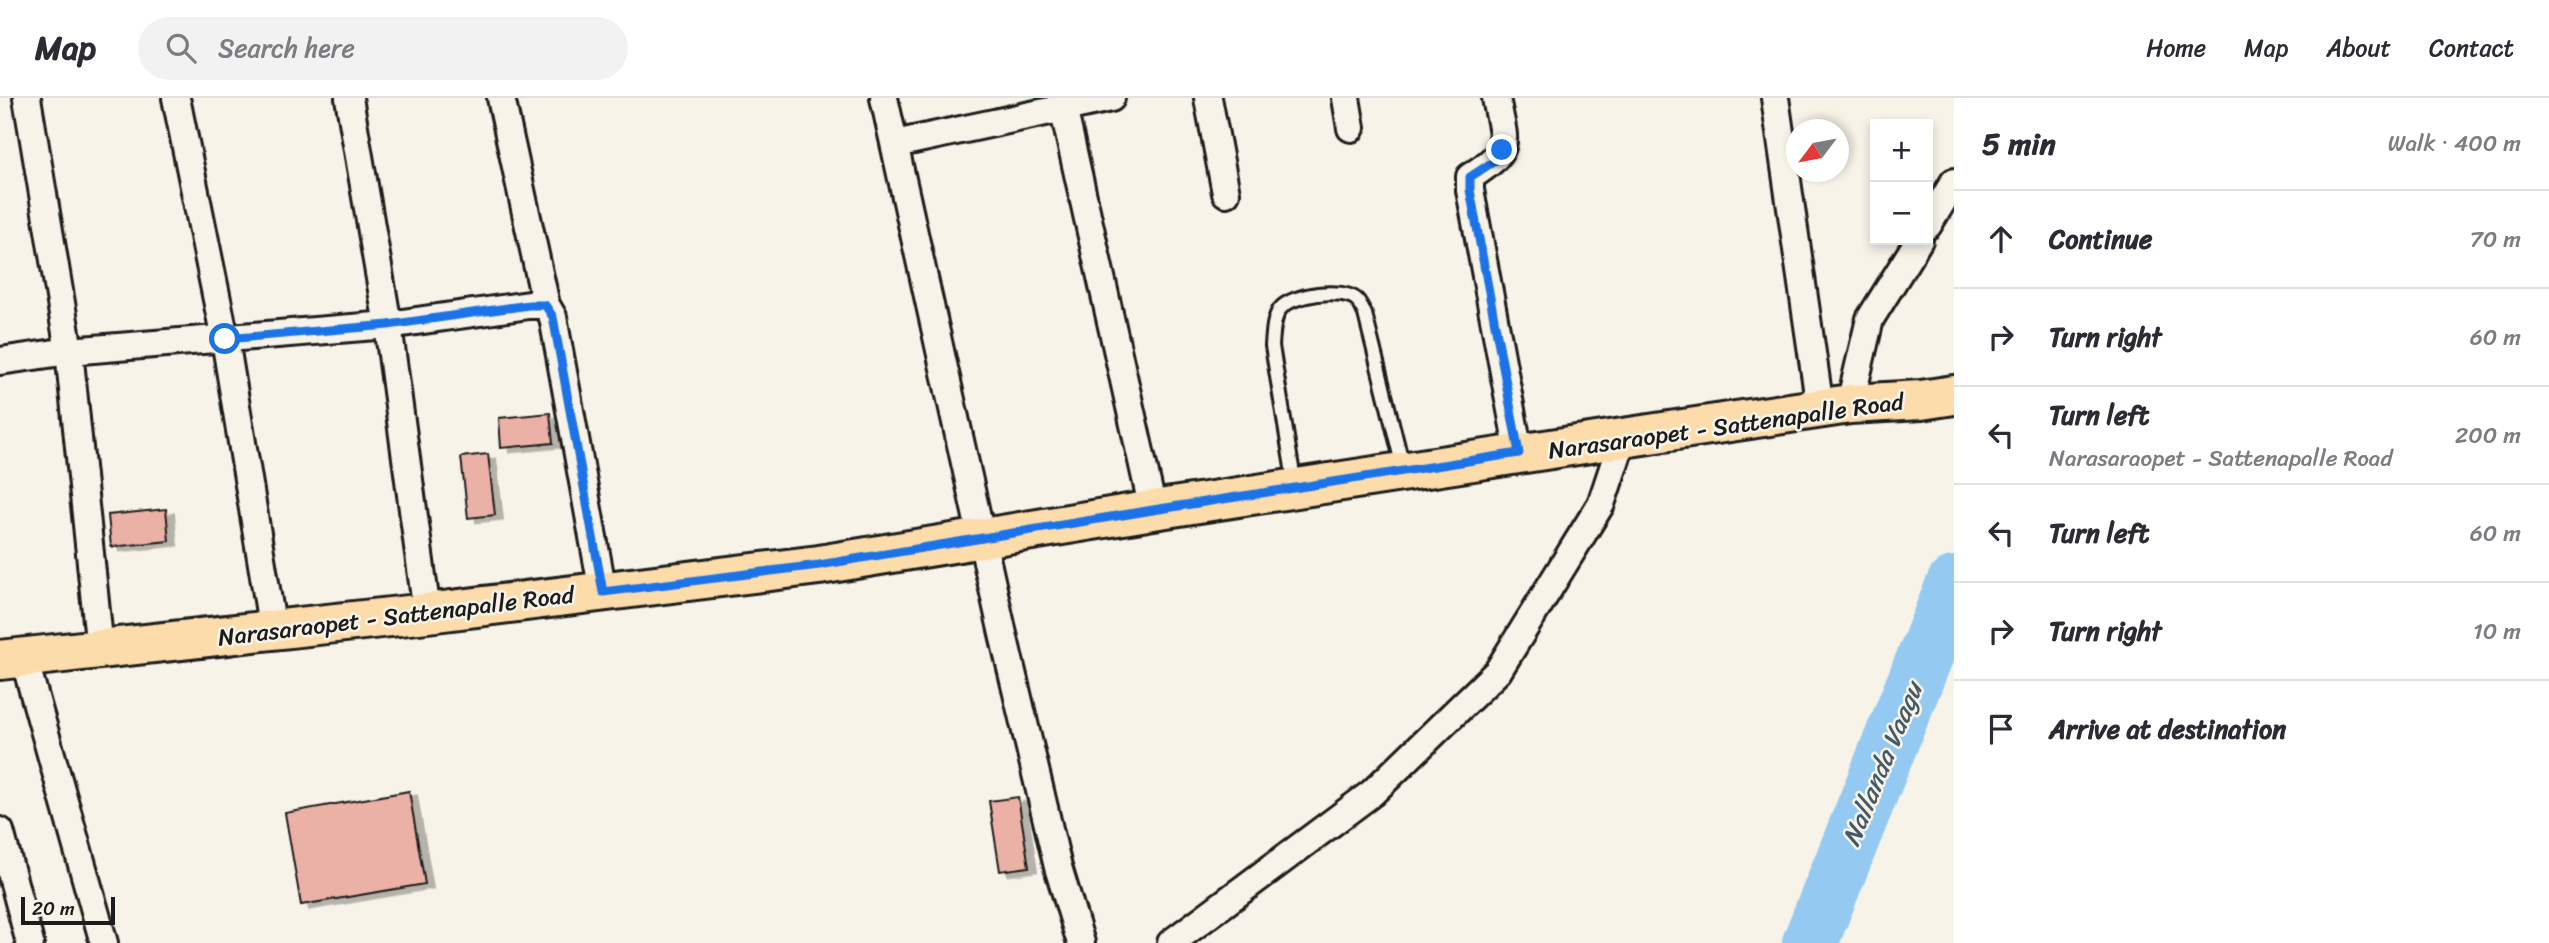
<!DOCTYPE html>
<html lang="en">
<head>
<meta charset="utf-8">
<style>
  body { margin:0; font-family:Sriracha,sans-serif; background:#f2f2f3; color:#2b2b33 }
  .controls { position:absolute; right:21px; top:21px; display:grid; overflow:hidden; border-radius:0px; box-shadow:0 4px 10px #0003 }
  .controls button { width:63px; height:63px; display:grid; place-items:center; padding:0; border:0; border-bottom:2px solid #e1e1e2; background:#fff; color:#2b2b33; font:35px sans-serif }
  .compass { position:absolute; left:1786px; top:21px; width:63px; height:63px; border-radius:50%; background:#fff; box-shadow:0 4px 10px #0003; rotate:238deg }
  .scale { position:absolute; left:21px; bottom:18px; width:94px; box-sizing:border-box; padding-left:7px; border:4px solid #1c1c1c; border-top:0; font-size:19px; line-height:24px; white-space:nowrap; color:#1c1c1c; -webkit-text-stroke:5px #f7f3e8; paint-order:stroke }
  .stop { position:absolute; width:21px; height:21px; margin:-16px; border:5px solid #1a73e8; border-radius:50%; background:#fff }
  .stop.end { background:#1a73e8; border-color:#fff; box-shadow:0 2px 7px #0008 }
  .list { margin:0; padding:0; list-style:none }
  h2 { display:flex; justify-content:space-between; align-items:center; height:91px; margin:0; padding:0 28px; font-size:30px }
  h2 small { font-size:23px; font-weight:400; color:#7c7c81 }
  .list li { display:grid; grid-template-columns:46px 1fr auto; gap:21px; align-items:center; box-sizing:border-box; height:98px; padding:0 28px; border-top:2px solid #e1e1e2 }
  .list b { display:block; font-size:26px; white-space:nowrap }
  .list p { margin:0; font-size:23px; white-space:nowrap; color:#7c7c81 }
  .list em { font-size:23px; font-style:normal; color:#7c7c81 }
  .icon { flex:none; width:38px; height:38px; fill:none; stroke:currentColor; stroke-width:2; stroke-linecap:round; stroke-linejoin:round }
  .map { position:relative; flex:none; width:1954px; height:845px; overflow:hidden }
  header { display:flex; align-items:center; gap:42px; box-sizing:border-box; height:98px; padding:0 35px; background:#fff; border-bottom:2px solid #e1e1e2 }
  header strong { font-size:33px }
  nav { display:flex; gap:38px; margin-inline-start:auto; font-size:24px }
  .search { width:490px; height:63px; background:#f2f2f3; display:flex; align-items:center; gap:18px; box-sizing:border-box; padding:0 24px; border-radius:38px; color:#7c7c81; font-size:26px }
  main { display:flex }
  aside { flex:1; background:#fff }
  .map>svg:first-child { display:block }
</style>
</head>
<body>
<header>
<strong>Map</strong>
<div class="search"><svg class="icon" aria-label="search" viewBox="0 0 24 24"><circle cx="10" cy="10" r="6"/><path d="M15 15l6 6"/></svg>Search here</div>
<nav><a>Home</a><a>Map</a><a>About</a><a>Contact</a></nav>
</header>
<main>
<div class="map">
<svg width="1954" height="845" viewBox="0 0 1954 845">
  <defs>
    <filter id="shadow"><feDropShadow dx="8" dy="4.5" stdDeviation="0" flood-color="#0004"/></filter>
  </defs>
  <rect width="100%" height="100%" fill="#f7f3e8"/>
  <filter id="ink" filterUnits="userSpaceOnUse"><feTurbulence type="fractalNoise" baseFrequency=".0143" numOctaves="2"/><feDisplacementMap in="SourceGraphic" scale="14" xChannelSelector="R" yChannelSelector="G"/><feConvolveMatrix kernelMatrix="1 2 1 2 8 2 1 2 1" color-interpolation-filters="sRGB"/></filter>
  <g filter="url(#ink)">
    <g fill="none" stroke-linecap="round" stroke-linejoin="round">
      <path stroke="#94caf2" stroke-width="56" d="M 1810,845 L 1954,486"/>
    </g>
    <path fill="#ebb1a6" stroke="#1c1c1c" stroke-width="2" filter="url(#shadow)" d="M 550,315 L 553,345 L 501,350 L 499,320 Z
      M 488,356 L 495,417 L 468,420 L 461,359 Z
      M 166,411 L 169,443 L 111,449 L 108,417 Z
      M 409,693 L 425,786 L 301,807 L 285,715 Z
      M 1018,699 L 1029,769 L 1000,773 L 989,703 Z"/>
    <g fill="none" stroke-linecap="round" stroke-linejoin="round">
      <g stroke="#1c1c1c" stroke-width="18">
        <path id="service" d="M 1295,388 L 1272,248 C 1273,236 1273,221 1280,211 C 1292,196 1343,189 1357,202 C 1360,205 1363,212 1365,216 L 1403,369"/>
      </g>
      <g stroke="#1c1c1c" stroke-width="32">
        <path id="minor" d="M 27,0 L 69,253 L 100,552
          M 176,0 L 225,241 L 273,533
          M 349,0 L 388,227 L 427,515
          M 501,0 L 546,207
          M 884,0 L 1003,536 L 1058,769 L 1081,845
          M 1061,0 L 1153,412
          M 1208,0 L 1226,95
          M 1346,0 L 1351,30
          M 1496,0 C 1505,47 1513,51 1470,79 L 1470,92 L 1519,355
          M 1775,0 L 1820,310
          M 895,46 L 1111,0
          M 1928,127 L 1954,84
          M 0,263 L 69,253 L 388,227 L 529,207 L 546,207 L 553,219 L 603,494
          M 1850,306 L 1870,221 L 1919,142
          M 24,560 L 104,845
          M 0,733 L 30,845
          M 1171,845 L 1372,695 L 1498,573 L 1601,406 L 1623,340"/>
      </g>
      <g stroke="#1c1c1c" stroke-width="44">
        <path id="primary" d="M 0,562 L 427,515 L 819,467 L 1153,412 L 1623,340 L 1850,306 L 1921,302 L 1954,297"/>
      </g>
      <use href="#service" stroke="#f7f3e8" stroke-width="12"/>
      <use href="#minor" stroke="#f7f3e8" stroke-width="26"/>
      <use href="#primary" stroke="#fddcac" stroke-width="38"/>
    </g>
  </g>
  <g fill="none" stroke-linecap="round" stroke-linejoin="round" filter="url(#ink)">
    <path stroke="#1a73e8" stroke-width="9" d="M 225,241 L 388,227 L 529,207 L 545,207 L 553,219 L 603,494 L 819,467 L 1153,412 L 1519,355 L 1470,92 L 1470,79 L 1496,62 L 1502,52"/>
  </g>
  <g text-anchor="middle" stroke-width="5" stroke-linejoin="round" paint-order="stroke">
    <g font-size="24" fill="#1c1c1c" stroke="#f7f3e8">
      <text transform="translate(1726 328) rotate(-8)" y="8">Narasaraopet - Sattenapalle Road</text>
      <text transform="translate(396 518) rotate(-7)" y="8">Narasaraopet - Sattenapalle Road</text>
    </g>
    <g font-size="26" font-style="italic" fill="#465967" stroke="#f7f3e8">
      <text transform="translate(1882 666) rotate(-68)" y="9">Nallanda Vaagu</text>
    </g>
  </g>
</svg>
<div class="controls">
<button>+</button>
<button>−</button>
</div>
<svg class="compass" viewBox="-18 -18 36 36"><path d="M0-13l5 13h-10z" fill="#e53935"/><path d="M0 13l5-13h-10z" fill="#7c7c81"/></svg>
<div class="scale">20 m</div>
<div class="stop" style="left:225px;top:241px"></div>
<div class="stop end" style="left:1502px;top:52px"></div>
</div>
<aside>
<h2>5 min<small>Walk · 400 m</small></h2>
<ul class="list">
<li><svg class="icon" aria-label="ahead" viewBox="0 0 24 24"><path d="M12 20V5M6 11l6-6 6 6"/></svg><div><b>Continue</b></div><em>70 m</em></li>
<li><svg class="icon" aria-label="right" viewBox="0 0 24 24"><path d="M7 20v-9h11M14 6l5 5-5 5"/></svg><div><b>Turn right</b></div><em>60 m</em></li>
<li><svg class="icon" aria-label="left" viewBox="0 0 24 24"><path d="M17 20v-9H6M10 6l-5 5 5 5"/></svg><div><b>Turn left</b><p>Narasaraopet - Sattenapalle Road</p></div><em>200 m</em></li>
<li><svg class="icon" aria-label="left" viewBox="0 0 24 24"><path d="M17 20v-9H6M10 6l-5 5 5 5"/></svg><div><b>Turn left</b></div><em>60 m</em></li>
<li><svg class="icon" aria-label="right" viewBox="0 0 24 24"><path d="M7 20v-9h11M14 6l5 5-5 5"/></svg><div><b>Turn right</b></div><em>10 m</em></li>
<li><svg class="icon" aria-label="arrive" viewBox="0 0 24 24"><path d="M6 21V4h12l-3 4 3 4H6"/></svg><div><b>Arrive at destination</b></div></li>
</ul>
</aside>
</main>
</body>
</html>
